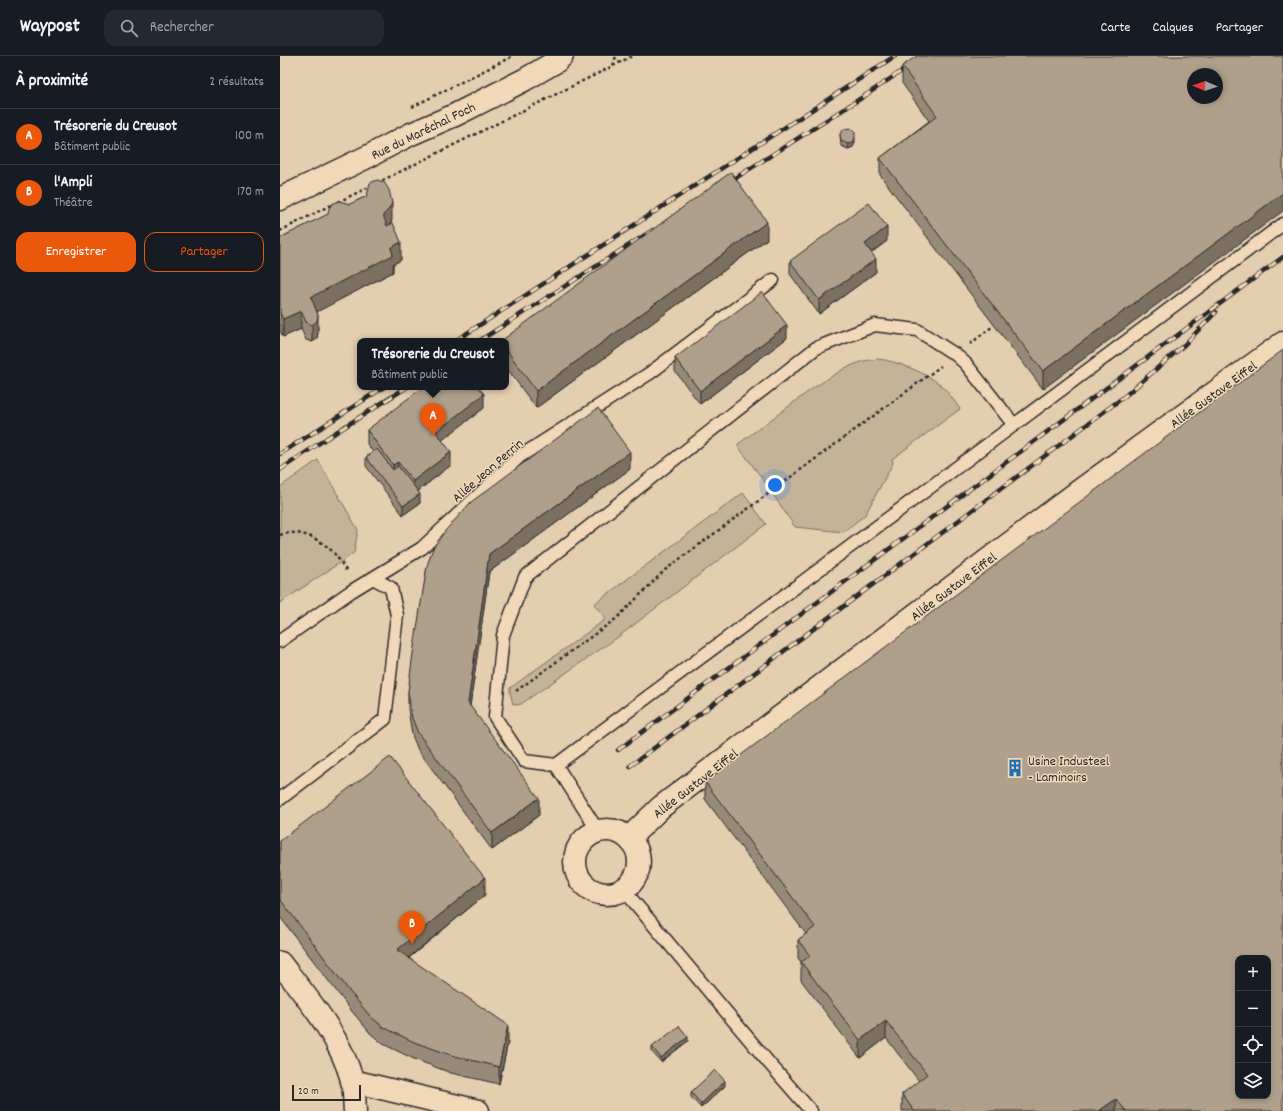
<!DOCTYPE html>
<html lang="fr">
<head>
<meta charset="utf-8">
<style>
  body { margin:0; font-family:Dekko,sans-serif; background:#242831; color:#f1f3f6 }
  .controls { position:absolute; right:12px; bottom:12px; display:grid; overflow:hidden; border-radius:8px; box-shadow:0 2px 6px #0003 }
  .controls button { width:36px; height:36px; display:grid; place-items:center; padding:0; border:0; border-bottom:1px solid #363941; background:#171b24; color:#f1f3f6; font:20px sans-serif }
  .compass { position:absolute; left:907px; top:12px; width:36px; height:36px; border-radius:50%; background:#171b24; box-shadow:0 2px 6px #0003; rotate:272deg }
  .scale { position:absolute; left:12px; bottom:10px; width:69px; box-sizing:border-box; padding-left:4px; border:2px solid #2b2b2b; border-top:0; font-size:11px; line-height:14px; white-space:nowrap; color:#2b2b2b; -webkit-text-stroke:3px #f0d8b8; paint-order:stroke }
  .you { position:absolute; left:495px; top:429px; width:14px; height:14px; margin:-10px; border:3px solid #fff; border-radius:50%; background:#1a73e8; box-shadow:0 0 0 6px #1a73e833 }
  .badge { display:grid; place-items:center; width:26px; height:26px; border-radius:50%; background:#ea580c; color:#fff; font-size:13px; font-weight:700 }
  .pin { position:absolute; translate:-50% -33px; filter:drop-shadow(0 1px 2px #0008) }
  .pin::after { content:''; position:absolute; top:21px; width:14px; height:12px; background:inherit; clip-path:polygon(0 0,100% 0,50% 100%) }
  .popup { position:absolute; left:77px; top:282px; width:152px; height:52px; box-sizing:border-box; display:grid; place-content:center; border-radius:8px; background:#171b24; filter:drop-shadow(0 1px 3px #0005); font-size:13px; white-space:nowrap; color:#9ea1a6 }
  .popup b { font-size:15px; color:#f1f3f6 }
  .popup::after { content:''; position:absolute; left:50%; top:100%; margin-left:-8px; border:8px solid transparent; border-top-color:#171b24 }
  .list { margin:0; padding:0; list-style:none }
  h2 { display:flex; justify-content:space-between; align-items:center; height:52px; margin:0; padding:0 16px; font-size:17px }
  h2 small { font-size:13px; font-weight:400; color:#9ea1a6 }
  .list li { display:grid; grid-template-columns:26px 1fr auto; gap:12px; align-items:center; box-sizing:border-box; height:56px; padding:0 16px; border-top:1px solid #363941 }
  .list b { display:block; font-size:15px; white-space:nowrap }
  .list p { margin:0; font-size:13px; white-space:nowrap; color:#9ea1a6 }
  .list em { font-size:13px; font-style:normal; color:#9ea1a6 }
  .actions { display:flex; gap:8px; padding:12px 16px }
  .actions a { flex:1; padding:9px 0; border:1px solid #ea580c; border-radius:12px; text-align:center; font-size:14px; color:#ea580c }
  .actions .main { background:#ea580c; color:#fff }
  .icon { flex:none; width:22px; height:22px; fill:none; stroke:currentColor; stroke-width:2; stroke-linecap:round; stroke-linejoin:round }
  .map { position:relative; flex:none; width:1003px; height:1055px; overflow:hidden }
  header { display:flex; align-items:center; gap:24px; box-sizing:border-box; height:56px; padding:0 20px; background:#171b24; border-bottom:1px solid #363941 }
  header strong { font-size:19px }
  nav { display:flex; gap:22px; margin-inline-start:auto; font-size:14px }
  .search { width:280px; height:36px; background:#242831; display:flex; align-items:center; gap:10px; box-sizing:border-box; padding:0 14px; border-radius:12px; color:#9ea1a6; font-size:15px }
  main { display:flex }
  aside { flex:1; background:#171b24 }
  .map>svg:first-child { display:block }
</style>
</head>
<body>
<header>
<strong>Waypost</strong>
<div class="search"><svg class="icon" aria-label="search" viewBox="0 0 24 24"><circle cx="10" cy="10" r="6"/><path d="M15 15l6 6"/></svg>Rechercher</div>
<nav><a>Carte</a><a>Calques</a><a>Partager</a></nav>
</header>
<main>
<aside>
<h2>À proximité<small>2 résultats</small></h2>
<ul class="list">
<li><span class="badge">A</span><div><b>Trésorerie du Creusot</b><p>Bâtiment public</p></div><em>100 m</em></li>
<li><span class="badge">B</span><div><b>l'Ampli</b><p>Théâtre</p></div><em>170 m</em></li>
</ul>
<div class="actions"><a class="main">Enregistrer</a><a>Partager</a></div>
</aside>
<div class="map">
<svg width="1003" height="1055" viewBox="0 0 1003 1055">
  <rect width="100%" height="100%" fill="#e4ceb0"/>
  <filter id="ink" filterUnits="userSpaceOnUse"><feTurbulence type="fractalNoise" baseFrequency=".025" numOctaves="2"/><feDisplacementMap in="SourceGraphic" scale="8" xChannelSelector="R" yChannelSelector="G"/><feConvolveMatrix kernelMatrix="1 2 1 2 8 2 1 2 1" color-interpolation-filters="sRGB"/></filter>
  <g filter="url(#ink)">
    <path fill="#c5b399" stroke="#786f62" d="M 598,303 C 617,305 646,317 661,329 C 668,336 674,345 680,353 L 612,403 L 613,407 L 585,459 L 563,476 L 515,471 L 482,422 L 457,389 L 533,332 L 565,312 L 583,305 Z
      M 38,404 L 78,474 L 74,497 L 0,547 L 0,431 Z
      M 463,437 L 486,468 L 338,581 L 241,648 L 236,649 L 233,648 L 230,636 L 230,632 L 326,563 L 314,548 Z"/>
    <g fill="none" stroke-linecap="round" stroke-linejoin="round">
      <g stroke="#2b2b2b" stroke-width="15">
        <path id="service" d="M 0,585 L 70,536 L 142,492 L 239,401 L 370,317 L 493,224
          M 276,709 L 244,705 L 215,661 L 223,579 L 245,521 L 536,292 L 595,269 L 637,274 L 676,299 L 686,308 L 734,369
          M 0,743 L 105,663 L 117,559 L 111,532 L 93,522
          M 318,775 L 276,709 L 777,337 L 1003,168
          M 344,834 L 489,1007 L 531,1055"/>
      </g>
      <g stroke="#2b2b2b" stroke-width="25">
        <path id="minor" d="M295 806a32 32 0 1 1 64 0a32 32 0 1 1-64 0Z
          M 349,782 L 381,751 L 795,438 L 1003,287"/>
      </g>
      <g stroke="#2b2b2b" stroke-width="25">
        <path id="tertiary" d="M 72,1025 L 198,1055"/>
      </g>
      <g stroke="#2b2b2b" stroke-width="25">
        <path id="secondary" d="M 0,143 L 89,100 L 131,78 L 175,59 L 244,24 L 277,5 L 282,0
          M 0,907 C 28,943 60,980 72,1024 C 75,1034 74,1045 75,1055"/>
      </g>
      <path stroke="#2b2b2b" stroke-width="2.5" stroke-dasharray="3 3" stroke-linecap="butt" d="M 333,10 L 352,0
        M 132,51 L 233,0
        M 97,127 L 333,10 L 336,0
        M 58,146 L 91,130
        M 0,175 L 53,148
        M 690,288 L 713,270
        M 0,479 C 18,472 40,483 52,495 C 58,501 63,510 67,516
        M 236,635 L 337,562 L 385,514 L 661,310"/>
      <use href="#service" stroke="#f0d8b8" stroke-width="12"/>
      <use href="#minor" stroke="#f0d8b8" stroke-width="22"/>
      <use href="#tertiary" stroke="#f0d8b8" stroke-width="22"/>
      <use href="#secondary" stroke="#f0d8b8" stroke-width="22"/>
      <g stroke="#2b2b2b" stroke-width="4.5">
        <path id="rail" d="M 446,128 L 586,39 L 644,0
          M 175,285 L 615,0
          M 199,285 L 373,174
          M 0,398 L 104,331
          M 0,414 L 47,382 L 127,331
          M 338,694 L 1003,201
          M 350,710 L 845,340 L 904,289 L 936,256"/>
      </g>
      <use href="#rail" stroke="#f0d8b8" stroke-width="3" stroke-dasharray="9" stroke-linecap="butt"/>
    </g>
    <path fill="#978a78" stroke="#2b2b2b" d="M 1003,0 L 763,333 L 600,119 L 600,102 L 649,65 L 622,27 L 622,10 Z
      M 560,78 L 575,87 L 573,91 L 568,93 L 561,90 Z
      M 87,140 L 112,164 L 110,169 L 121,204 L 113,208 L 113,216 L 37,255 L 38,276 L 37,283 L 32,286 L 26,284 L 21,273 L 3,281 L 0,275 L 0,182 Z
      M 487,183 L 256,352 L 226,311 L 226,285 Z
      M 607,185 L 591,197 L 596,216 L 539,258 L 510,218 L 510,205 Z
      M 507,282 L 420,348 L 395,315 L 395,302 Z
      M 204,352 L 162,384 L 171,409 L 138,435 L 140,447 L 123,459 L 86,410 L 86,401 L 93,396 L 87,388 L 87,374 Z
      M 350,413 L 209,516 L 190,650 L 259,759 L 212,794 L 138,694 L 132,679 L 128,653 L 128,636 L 147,510 Z
      M 425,726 L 1003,1055 L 622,1055 L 622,1038 L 639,1025 L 606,982 L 580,1002 L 521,924 L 521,906 L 518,902 L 518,884 L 526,878 L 425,743 Z
      M 0,785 L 205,839 L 129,902 L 228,986 L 219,1028 L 171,1017 L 134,1003 L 103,988 L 90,977 L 70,953 L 0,861 Z
      M 408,985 L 381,1006 L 372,996 L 372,991 Z
      M 445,1030 L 421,1052 L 411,1041 L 411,1036 Z"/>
    <path fill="#7b7061" stroke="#2b2b2b" d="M 575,82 L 575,87 L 573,91 L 568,93 L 568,88 Z
      M 1003,137 L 1003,155 L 763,333 L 763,315 Z
      M 112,147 L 112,164 L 109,170 L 103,177 L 103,159 Z
      M 487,166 L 487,183 L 256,352 L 256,335 Z
      M 607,171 L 607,185 L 585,201 L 585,188 Z
      M 121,186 L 121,204 L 113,208 L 113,216 L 31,259 L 31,241 Z
      M 596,203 L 596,216 L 539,258 L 539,244 Z
      M 21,255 L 21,273 L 3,281 L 3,263 Z
      M 38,259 L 38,276 L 37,283 L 32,286 L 32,269 Z
      M 507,269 L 507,282 L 420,348 L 420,335 Z
      M 204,338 L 204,352 L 156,389 L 156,376 Z
      M 171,396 L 171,409 L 133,439 L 133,425 Z
      M 350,396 L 350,413 L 209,516 L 188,664 L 188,647 L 209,498 Z
      M 118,406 L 118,419 L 113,423 L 113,409 Z
      M 140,438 L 140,447 L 123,459 L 123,450 Z
      M 259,742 L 259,759 L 212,794 L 212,777 Z
      M 205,822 L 205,839 L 117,911 L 117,894 Z
      M 606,965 L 606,982 L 580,1002 L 580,984 Z
      M 228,969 L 228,986 L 219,1028 L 219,1011 Z
      M 408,981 L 408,985 L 381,1006 L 381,1002 Z
      M 445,1025 L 445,1030 L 421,1052 L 421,1048 Z
      M 836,1043 L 836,1055 L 819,1055 Z"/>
    <path fill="#b0a08b" stroke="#2b2b2b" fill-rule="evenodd" d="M 637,0 L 1003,0 L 1003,137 L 763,315 L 600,102 L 657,60 L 622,10 ZM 913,18 L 937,18 L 937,42 L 913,42 Z
      M 571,72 L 575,76 L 575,82 L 573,87 L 568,88 L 561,85 L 560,78 L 564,73 Z
      M 451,116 L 487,166 L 256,335 L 226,293 L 226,285 L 221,285 Z
      M 97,124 L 104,126 L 109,134 L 112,147 L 109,153 L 103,159 L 107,170 L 113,167 L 121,186 L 111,192 L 113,199 L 31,241 L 38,259 L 37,265 L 32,269 L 26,266 L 21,255 L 3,263 L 0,257 L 0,182 L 48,158 L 49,152 L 52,148 L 59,145 L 70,148 L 87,140 L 90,127 Z
      M 589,147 L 607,171 L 585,188 L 596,203 L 539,244 L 510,205 Z
      M 482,236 L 507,269 L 420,335 L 395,302 Z
      M 1003,294 L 1003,1055 L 846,1055 L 836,1043 L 819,1055 L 634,1055 L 622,1038 L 647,1018 L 606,965 L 580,984 L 521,906 L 530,900 L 518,884 L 535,871 L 425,726 ZM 958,902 L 988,902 L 988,1040 L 958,1040 Z
      M 143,331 L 198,331 L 204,338 L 156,376 L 171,396 L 133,425 L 118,406 L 113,409 L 87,374 Z
      M 318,352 L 350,396 L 209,498 L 188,647 L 259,742 L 212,777 L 138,677 L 132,662 L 128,636 L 133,597 L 147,510 L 153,492 L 165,475 L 191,446 Z
      M 97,393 L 113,414 L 118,410 L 140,438 L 123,450 L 86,401 Z
      M 110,701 L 205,822 L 117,894 L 228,969 L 219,1011 L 171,999 L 134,986 L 103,971 L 90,960 L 70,936 L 0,843 L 0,785 Z
      M 399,970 L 408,981 L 381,1002 L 372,991 Z
      M 435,1014 L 445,1025 L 421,1048 L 411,1036 Z"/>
  </g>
  <defs>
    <g id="building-bare" transform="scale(1.38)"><path d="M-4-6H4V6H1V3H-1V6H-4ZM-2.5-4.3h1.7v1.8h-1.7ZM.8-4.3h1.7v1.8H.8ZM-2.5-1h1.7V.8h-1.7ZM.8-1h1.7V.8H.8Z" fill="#1f6fb2" stroke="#f0d8b8" stroke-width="2.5" paint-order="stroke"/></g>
  </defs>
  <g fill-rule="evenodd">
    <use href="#building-bare" x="735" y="712"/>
  </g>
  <g text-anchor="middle" stroke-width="3" stroke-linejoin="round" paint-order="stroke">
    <g font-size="14" fill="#2b2b2b" stroke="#f0d8b8">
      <text transform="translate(143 74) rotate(-26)" y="5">Rue du Maréchal Foch</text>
      <text transform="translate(933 338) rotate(-36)" y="5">Allée Gustave Eiffel</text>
      <text transform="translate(207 414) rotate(-41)" y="5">Allée Jean Perrin</text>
      <text transform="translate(673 530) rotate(-37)" y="5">Allée Gustave Eiffel</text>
      <text transform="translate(415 727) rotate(-38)" y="5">Allée Gustave Eiffel</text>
    </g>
    <g font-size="14" fill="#2b2b2b" stroke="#f0d8b8" text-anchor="start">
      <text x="748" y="709">Usine Industeel<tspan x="748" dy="16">- Laminoirs</tspan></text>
    </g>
  </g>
</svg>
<div class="controls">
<button>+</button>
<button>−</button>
<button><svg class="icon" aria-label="locate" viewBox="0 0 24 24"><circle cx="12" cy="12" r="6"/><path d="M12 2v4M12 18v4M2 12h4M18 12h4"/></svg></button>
<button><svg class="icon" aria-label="layers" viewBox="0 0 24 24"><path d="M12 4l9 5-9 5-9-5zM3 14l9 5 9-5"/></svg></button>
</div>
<svg class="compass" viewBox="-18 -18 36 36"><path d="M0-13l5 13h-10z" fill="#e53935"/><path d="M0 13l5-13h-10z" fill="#9ea1a6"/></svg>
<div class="scale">20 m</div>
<div class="you"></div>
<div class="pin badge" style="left:153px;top:380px">A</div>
<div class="popup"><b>Trésorerie du Creusot</b>Bâtiment public</div>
<div class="pin badge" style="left:132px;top:888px">B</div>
</div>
</main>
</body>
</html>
